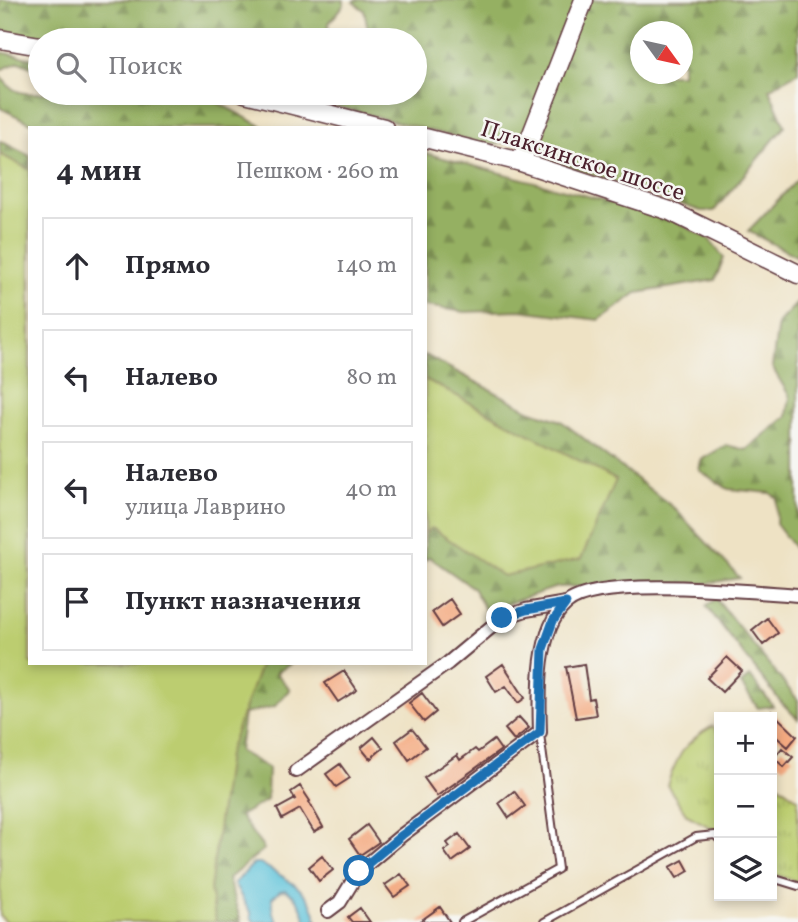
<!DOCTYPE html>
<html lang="ru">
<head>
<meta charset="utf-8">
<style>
  body { margin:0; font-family:Vollkorn,serif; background:#f7f7f7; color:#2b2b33 }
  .controls { position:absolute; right:21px; bottom:21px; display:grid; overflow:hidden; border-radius:0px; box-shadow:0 4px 10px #0003 }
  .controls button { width:63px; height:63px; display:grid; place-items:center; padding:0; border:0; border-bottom:2px solid #e1e1e2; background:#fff; color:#2b2b33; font:35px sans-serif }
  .compass { position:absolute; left:630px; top:21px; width:63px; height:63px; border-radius:50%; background:#fff; box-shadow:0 4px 10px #0003; rotate:123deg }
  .stop { position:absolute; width:21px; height:21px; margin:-16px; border:5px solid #1f6fb2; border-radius:50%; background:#fff }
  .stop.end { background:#1f6fb2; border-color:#fff; box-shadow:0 2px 7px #0008 }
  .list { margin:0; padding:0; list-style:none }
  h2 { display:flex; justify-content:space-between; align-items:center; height:91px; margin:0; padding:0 28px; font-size:30px }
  h2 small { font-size:23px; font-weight:400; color:#7c7c81 }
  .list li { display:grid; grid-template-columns:46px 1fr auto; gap:21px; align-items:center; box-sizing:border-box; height:98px; margin:0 14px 14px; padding:0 14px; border:2px solid #e1e1e2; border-radius:0px }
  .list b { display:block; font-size:26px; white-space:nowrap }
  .list p { margin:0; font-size:23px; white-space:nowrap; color:#7c7c81 }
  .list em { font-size:23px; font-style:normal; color:#7c7c81 }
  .icon { flex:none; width:38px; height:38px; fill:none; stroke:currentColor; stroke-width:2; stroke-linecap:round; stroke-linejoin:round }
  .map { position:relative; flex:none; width:798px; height:922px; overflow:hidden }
  .search { position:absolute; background:#fff; box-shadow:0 4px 10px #0003; left:28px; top:28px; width:399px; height:77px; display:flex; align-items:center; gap:18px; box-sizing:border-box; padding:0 24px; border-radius:38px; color:#7c7c81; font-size:26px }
  .panel { position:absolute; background:#fff; box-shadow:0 4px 10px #0003; left:28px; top:126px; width:399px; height:539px; border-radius:0px }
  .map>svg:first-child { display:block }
</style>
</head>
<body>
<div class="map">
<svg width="798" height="922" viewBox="0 0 798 922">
  <defs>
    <pattern id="grass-tufts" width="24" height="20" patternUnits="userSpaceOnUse" patternTransform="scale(1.75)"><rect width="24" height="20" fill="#bccd6f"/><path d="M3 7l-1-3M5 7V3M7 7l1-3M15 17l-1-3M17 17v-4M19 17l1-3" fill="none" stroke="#a3b060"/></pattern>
    <pattern id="forest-firs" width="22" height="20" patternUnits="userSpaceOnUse" patternTransform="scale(1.75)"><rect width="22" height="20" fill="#95b062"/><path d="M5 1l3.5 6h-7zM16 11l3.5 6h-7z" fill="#7c8f51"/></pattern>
  </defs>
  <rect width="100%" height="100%" fill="#f6f6f2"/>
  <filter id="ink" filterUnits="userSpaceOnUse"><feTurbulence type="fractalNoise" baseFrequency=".0143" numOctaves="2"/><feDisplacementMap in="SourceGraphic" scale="14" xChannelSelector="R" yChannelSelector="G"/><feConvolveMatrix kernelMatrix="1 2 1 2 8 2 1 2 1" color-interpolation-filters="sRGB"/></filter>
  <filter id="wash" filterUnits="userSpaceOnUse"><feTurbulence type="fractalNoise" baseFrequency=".00686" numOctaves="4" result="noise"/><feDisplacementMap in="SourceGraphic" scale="28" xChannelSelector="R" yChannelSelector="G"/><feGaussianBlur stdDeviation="1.57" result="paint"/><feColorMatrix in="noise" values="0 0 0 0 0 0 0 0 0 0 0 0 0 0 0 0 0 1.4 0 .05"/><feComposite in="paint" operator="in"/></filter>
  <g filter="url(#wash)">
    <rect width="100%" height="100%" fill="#eee2c4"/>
    <path fill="url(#grass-tufts)" stroke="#83764d" stroke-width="2" d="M 713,726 L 719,734 L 719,832 L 687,815 L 667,785 C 678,755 684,742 713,726 Z
      M 772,780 L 798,799 L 798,882 L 772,874 Z"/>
    <path fill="url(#forest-firs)" stroke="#706846" stroke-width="2" fill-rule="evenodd" d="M 0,0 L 344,0 L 344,5 L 329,23 L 327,40 L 50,40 L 0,30 Z
      M 355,0 L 798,0 L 798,72 L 769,89 L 785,126 L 714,211 L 701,211 L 548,160 L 540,149 L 525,141 L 485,145 L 286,93 L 415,93 L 415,40 L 370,40 L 364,10 L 353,2 ZM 640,32 L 682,32 L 682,74 L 640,74 Z
      M 0,52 L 40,60 L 40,71 L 19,62 L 0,70 Z
      M 0,75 C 21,109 45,82 71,99 L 80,93 L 200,93 L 265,128 L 41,128 L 0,108 Z
      M 0,141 L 30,156 L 30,185 L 0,193 Z
      M 425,153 L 667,217 L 709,239 L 724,258 L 715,280 L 637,293 L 599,320 L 520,310 L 465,312 L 425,306 Z
      M 798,179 L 798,257 L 748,231 Z
      M 798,302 L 798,553 L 776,524 L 777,498 L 770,493 L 728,489 L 699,470 L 701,460 L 726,445 L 746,450 L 787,416 L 790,397 L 772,367 L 778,323 Z
      M 425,355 L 529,410 L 561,421 L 674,508 L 740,578 L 709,583 L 557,587 L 486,611 L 473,588 L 429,557 L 425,560 Z
      M 716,599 L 798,700 L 798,719 L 781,702 L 706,606 Z
      M 245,663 L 292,663 L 276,673 L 290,689 L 275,706 L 244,714 L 239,751 L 268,768 L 267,800 L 240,816 L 264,849 L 228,879 L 241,922 L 169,922 Z
      M 750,676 L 773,706 L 758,708 L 741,684 Z"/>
    <path fill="#bccd6f" stroke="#83764d" stroke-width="2" d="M 0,154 L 30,170 L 30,663 L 261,663 L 228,754 L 210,890 L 216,922 L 6,922 L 0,916 Z
      M 425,379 L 616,480 L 581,559 L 503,576 L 432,528 L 425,533 Z"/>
    <path fill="#5dc3da" stroke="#547182" stroke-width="2" d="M 254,863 L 260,863 C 287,880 311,888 317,922 L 306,922 C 303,908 297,896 285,890 L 280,891 L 272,898 L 273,914 L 278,922 L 255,922 L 251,919 L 251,914 L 234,884 Z"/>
    <g id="blocks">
      <path fill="#f4aa81" d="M 450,599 L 460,614 L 442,627 L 432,612 Z
        M 767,618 L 778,633 L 763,645 L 752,630 Z
        M 727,657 L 742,671 L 722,692 L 707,678 Z
        M 503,664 L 525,698 L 518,703 L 506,686 L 496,692 L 486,676 Z
        M 584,664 L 589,699 L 593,698 L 596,715 L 576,718 L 566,667 Z
        M 344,671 L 357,690 L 338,702 L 325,683 Z
        M 422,693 L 436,712 L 424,722 L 409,703 Z
        M 772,712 L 797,736 L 788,747 L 772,733 Z
        M 519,717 L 529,728 L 514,740 L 505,729 Z
        M 412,729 L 426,747 L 409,760 L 396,741 Z
        M 374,737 L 383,748 L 370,759 L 361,748 Z
        M 494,740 L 501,750 L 437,796 L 424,778 L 457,755 L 460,760 L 475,749 L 478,752 Z
        M 782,748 L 793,757 L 784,767 L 774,758 Z
        M 340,764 L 350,778 L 336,787 L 326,774 Z
        M 300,786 L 310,801 L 309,802 L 323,827 L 314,832 L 300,809 L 282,819 L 277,809 L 295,799 L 291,792 Z
        M 514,791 L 525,806 L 509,818 L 499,803 Z
        M 367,825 L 379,842 L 360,855 L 349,839 Z
        M 459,834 L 470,849 L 452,862 L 444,851 L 450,847 L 447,843 Z
        M 322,856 L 333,870 L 319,881 L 309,867 Z
        M 683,860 L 689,871 L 677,878 L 670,867 Z
        M 401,874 L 410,886 L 394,897 L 385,885 Z
        M 440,907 L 450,922 L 419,922 Z
        M 360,908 L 370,922 L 352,922 L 348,917 Z"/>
    </g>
  </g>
  <g filter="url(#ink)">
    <use href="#blocks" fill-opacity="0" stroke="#633c42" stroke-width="2"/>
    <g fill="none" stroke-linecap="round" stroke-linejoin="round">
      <g stroke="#633c42" stroke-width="10">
        <path id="lane" d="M 772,878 L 798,886
          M 462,922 L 558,869 L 540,734
          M 544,922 L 696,837 L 715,835 L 719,839"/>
      </g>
      <g stroke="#633c42" stroke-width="16">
        <path id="street" d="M 296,771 L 448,663 L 502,618 L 526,610 L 566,603
          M 328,911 L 340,902 L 359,871 L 402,835 L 540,732 C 539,696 536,630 566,604 C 597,575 752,592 798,595"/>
      </g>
      <g stroke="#633c42" stroke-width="21">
        <path id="secondary" d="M 0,39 L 40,46
          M 245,93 L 384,128
          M 425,138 L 521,162 L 670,211 L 798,274
          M 521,162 L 584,0"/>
      </g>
      <use href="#lane" stroke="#fff" stroke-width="6"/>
      <use href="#street" stroke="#fff" stroke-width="12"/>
      <use href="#secondary" stroke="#fff" stroke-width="18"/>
    </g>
  </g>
  <g fill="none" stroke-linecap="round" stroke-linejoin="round" filter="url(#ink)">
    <path stroke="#1f6fb2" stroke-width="9" d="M 359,871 L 402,835 L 540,732 L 543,649 L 553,621 L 566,603 L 526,610 L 502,618"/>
  </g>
  <g text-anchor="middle" stroke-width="5" stroke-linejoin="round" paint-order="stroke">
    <g font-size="24" fill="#4a1f2b" stroke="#f6f6f2">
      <text transform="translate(583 160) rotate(18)" y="8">Плаксинское шоссе</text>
    </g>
  </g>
</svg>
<div class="controls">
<button>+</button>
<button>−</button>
<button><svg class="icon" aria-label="layers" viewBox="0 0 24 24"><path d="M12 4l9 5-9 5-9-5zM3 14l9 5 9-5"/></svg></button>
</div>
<svg class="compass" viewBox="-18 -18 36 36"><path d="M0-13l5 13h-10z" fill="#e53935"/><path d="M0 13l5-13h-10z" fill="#7c7c81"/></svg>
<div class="stop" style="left:359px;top:871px"></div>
<div class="stop end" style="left:502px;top:618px"></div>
<div class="search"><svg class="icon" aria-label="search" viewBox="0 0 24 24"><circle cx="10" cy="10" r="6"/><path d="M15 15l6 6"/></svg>Поиск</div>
<section class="panel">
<h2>4 мин<small>Пешком · 260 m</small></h2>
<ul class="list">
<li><svg class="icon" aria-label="ahead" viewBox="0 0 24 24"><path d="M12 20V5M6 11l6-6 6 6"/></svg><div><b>Прямо</b></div><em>140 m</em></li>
<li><svg class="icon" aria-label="left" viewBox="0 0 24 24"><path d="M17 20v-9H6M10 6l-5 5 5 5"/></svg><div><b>Налево</b></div><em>80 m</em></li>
<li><svg class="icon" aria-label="left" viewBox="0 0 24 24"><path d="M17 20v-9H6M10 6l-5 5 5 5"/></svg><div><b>Налево</b><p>улица Лаврино</p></div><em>40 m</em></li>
<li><svg class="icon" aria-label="arrive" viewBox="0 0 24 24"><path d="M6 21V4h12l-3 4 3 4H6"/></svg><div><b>Пункт назначения</b></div></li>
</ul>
</section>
</div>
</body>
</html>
